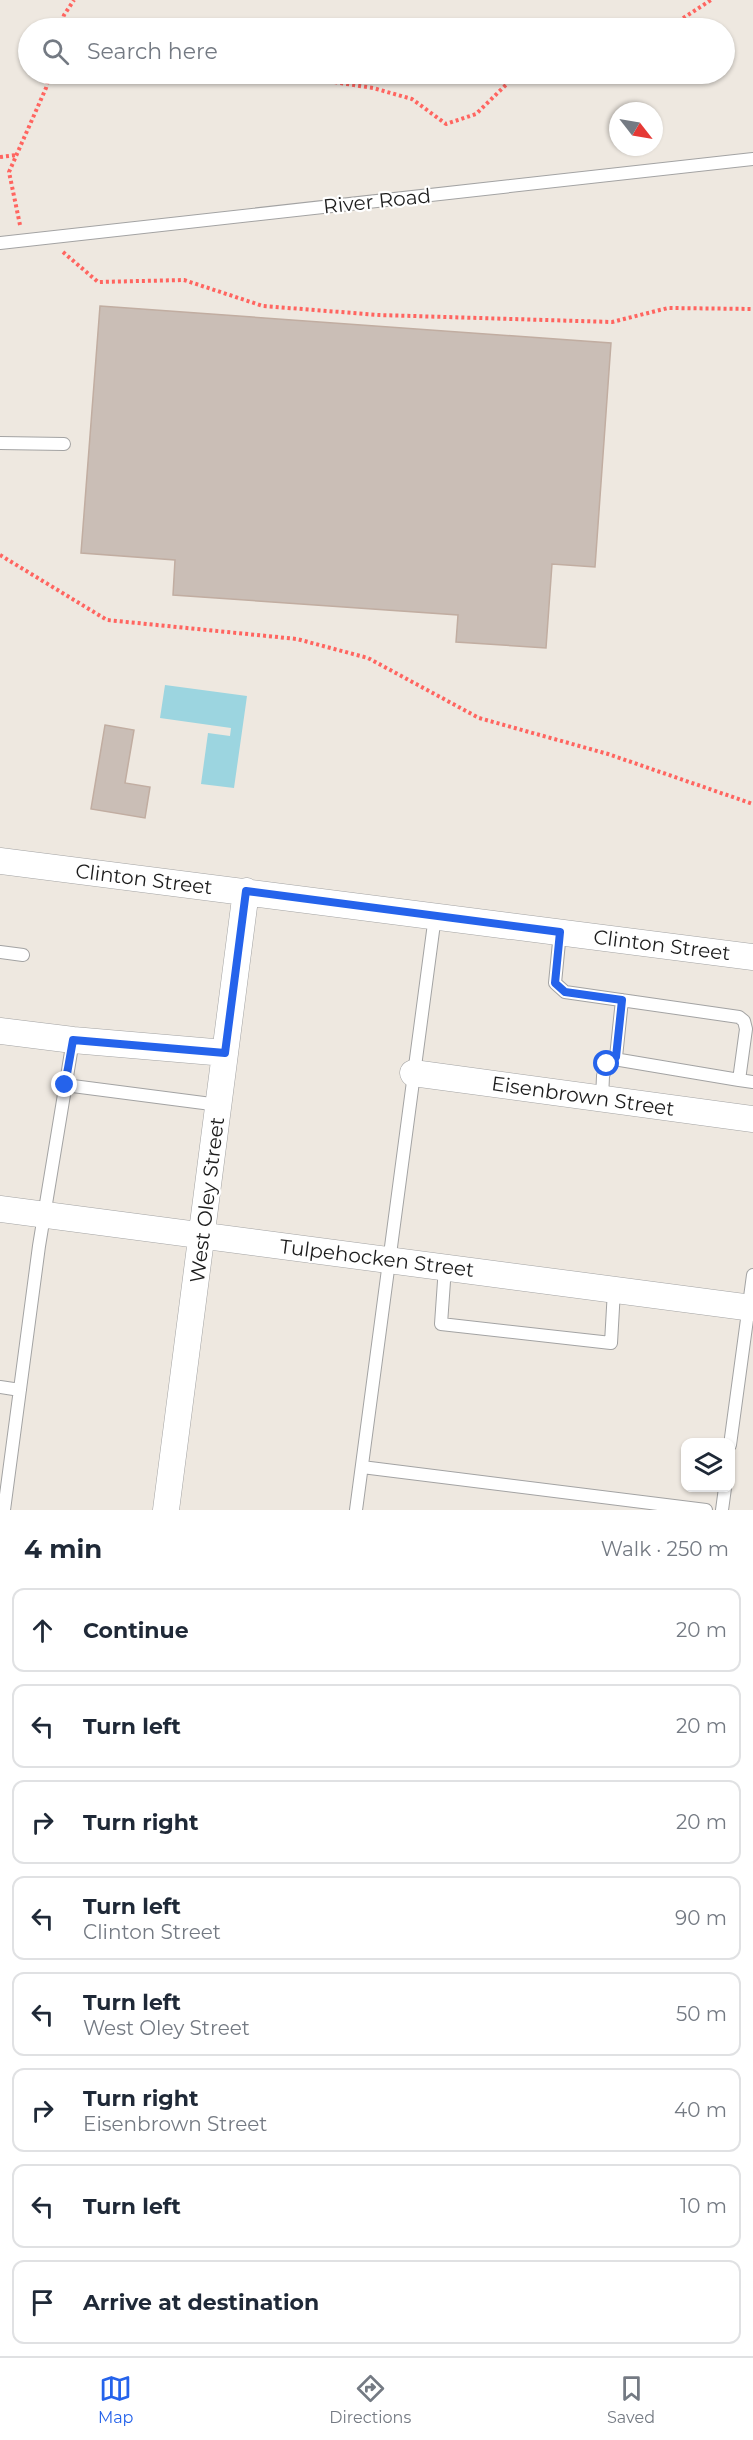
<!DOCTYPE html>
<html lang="en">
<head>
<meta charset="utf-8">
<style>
  body { margin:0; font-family:Montserrat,sans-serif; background:#f6f6f7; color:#1f2937 }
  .controls { position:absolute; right:18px; bottom:18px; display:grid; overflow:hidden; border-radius:12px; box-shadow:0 2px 4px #0004 }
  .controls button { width:54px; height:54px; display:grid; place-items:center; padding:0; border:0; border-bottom:2px solid #e0e1e3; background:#fff; color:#1f2937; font:30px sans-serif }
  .compass { position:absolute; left:609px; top:102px; width:54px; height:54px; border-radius:50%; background:#fff; box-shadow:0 2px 4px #0004; rotate:121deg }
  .stop { position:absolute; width:18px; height:18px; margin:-14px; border:4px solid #2563eb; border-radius:50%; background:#fff }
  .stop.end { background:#2563eb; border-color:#fff; box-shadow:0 2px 6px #0008 }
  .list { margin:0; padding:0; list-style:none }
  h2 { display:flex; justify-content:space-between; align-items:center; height:78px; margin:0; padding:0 24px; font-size:26px }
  h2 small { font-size:20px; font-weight:400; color:#747a83 }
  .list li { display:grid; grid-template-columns:39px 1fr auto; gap:18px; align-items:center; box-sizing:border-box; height:84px; margin:0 12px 12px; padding:0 12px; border:2px solid #e0e1e3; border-radius:12px }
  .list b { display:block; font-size:22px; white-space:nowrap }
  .list p { margin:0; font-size:20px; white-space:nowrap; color:#747a83 }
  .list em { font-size:20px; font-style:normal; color:#747a83 }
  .icon { flex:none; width:33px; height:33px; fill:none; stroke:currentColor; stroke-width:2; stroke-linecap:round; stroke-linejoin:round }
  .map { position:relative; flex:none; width:753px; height:1510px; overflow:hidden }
  .search { position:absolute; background:#fff; box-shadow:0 2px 4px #0004; left:18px; right:18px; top:18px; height:66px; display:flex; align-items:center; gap:15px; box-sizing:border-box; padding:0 21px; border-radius:33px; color:#747a83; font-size:22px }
  .sheet { height:846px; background:#fff }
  nav { display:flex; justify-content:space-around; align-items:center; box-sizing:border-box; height:84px; border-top:2px solid #e0e1e3; background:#fff; font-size:16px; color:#747a83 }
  nav a { display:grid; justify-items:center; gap:3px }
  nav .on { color:#2563eb }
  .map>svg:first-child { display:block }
</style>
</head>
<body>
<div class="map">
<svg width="753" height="1510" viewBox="0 0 753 1510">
  <rect width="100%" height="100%" fill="#eee8e0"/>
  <path fill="#9cd5e0" d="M 165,685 L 247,696 L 234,788 L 201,784 L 208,733 L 230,736 L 231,728 L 160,718 Z"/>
  <path fill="#cabeb6" stroke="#c1ada1" stroke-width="1.5" d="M 100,306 L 611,343 L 595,567 L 552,564 L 546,648 L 456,642 L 458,615 L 173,595 L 175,560 L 81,553 Z
    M 105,725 L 134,730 L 125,783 L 150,787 L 145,818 L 91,809 Z"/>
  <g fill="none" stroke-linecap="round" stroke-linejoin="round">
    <g stroke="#a3a3a3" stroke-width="14">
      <path id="lane" d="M 0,243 L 753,159
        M 0,443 L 64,444
        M 560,932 L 555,983 L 565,992 L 739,1017 L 744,1021 L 746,1029 L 739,1080 L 753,1082
        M 0,952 L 23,955
        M 622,1000 L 616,1057 L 620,1060 L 739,1080
        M 65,1085 L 219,1105
        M 602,1099 L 603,1076 L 607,1064 L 616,1057
        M 445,1267 L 441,1324 L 611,1343 L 614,1290
        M 0,1387 L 20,1390
        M 730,1445 L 753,1275
        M 362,1467 L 706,1510
        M 4,1510 L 39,1246 L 73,1040
        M 356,1510 L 435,916
        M 722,1510 L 725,1488"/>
    </g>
    <g stroke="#a3a3a3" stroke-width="27">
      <path id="street" d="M 0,861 L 753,957
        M 0,1031 L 73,1040 L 225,1053
        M 413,1073 L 753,1119
        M 0,1209 L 753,1308
        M 166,1510 L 246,891"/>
    </g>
    <path stroke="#ff6560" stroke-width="4" stroke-dasharray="3 3" stroke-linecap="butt" d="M 60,28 L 64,15 L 74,0
      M 668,28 L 711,0
      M 281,74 L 373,88 L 412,99 L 446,124 L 476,114 L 512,79 L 522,74
      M 0,157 L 17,155
      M 20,225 L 9,172 L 46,88 L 50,74
      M 63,252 L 98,282 L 184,280 L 263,306 L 379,315 L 612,322 L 668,308 L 753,309
      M 0,555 L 107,620 L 297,639 L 368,658 L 479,718 L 608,754 L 753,804"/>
    <use href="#lane" stroke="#fff" stroke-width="12"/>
    <use href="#street" stroke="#fff" stroke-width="26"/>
  </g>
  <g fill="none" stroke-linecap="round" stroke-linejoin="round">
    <path stroke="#2563eb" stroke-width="8" d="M 65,1085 L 73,1040 L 225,1053 L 246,891 L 560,932 L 555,983 L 565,992 L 622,1000 L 616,1057 L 607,1064"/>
  </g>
  <g text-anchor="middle" stroke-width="4.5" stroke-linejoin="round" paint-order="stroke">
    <g font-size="20" fill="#1c1c1c" stroke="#fff">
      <text transform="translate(377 201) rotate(-6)" y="7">River Road</text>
      <text transform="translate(144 879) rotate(7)" y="7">Clinton Street</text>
      <text transform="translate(662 945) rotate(7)" y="7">Clinton Street</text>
      <text transform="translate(583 1096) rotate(8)" y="7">Eisenbrown Street</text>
      <text transform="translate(207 1200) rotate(-83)" y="7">West Oley Street</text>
      <text transform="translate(377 1258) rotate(7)" y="7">Tulpehocken Street</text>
    </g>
  </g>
</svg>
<div class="controls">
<button><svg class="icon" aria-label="layers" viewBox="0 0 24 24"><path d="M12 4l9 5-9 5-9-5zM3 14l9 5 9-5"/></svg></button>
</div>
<svg class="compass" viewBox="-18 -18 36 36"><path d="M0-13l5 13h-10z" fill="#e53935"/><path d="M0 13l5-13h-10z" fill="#747a83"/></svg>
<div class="stop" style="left:607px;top:1064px"></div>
<div class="stop end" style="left:65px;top:1085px"></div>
<div class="search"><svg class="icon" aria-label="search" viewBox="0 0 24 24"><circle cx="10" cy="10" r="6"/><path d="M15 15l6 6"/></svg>Search here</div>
</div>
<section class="sheet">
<h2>4 min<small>Walk · 250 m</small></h2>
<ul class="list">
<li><svg class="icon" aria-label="ahead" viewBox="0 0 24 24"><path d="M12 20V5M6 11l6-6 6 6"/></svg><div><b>Continue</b></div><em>20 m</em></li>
<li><svg class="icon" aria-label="left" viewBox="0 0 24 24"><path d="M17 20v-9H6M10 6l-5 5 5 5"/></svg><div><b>Turn left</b></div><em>20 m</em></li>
<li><svg class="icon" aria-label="right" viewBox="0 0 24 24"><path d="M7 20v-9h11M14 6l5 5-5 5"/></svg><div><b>Turn right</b></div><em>20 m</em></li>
<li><svg class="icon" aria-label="left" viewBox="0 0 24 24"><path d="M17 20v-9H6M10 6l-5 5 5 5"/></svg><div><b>Turn left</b><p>Clinton Street</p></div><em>90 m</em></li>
<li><svg class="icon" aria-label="left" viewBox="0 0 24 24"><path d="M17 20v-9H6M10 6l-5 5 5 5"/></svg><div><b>Turn left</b><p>West Oley Street</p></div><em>50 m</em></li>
<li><svg class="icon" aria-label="right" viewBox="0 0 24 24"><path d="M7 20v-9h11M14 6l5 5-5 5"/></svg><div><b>Turn right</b><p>Eisenbrown Street</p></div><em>40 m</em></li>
<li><svg class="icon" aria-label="left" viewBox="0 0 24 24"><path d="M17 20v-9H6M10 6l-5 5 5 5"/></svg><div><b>Turn left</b></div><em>10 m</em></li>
<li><svg class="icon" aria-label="arrive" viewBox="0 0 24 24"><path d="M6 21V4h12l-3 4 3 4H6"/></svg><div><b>Arrive at destination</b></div></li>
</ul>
</section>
<nav>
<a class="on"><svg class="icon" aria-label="map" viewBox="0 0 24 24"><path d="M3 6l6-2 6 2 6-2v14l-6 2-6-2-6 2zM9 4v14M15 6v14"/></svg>Map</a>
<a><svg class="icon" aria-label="directions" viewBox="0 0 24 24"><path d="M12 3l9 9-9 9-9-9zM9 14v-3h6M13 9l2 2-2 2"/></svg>Directions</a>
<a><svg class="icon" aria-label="saved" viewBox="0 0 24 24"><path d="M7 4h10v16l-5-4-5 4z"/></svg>Saved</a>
</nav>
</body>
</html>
